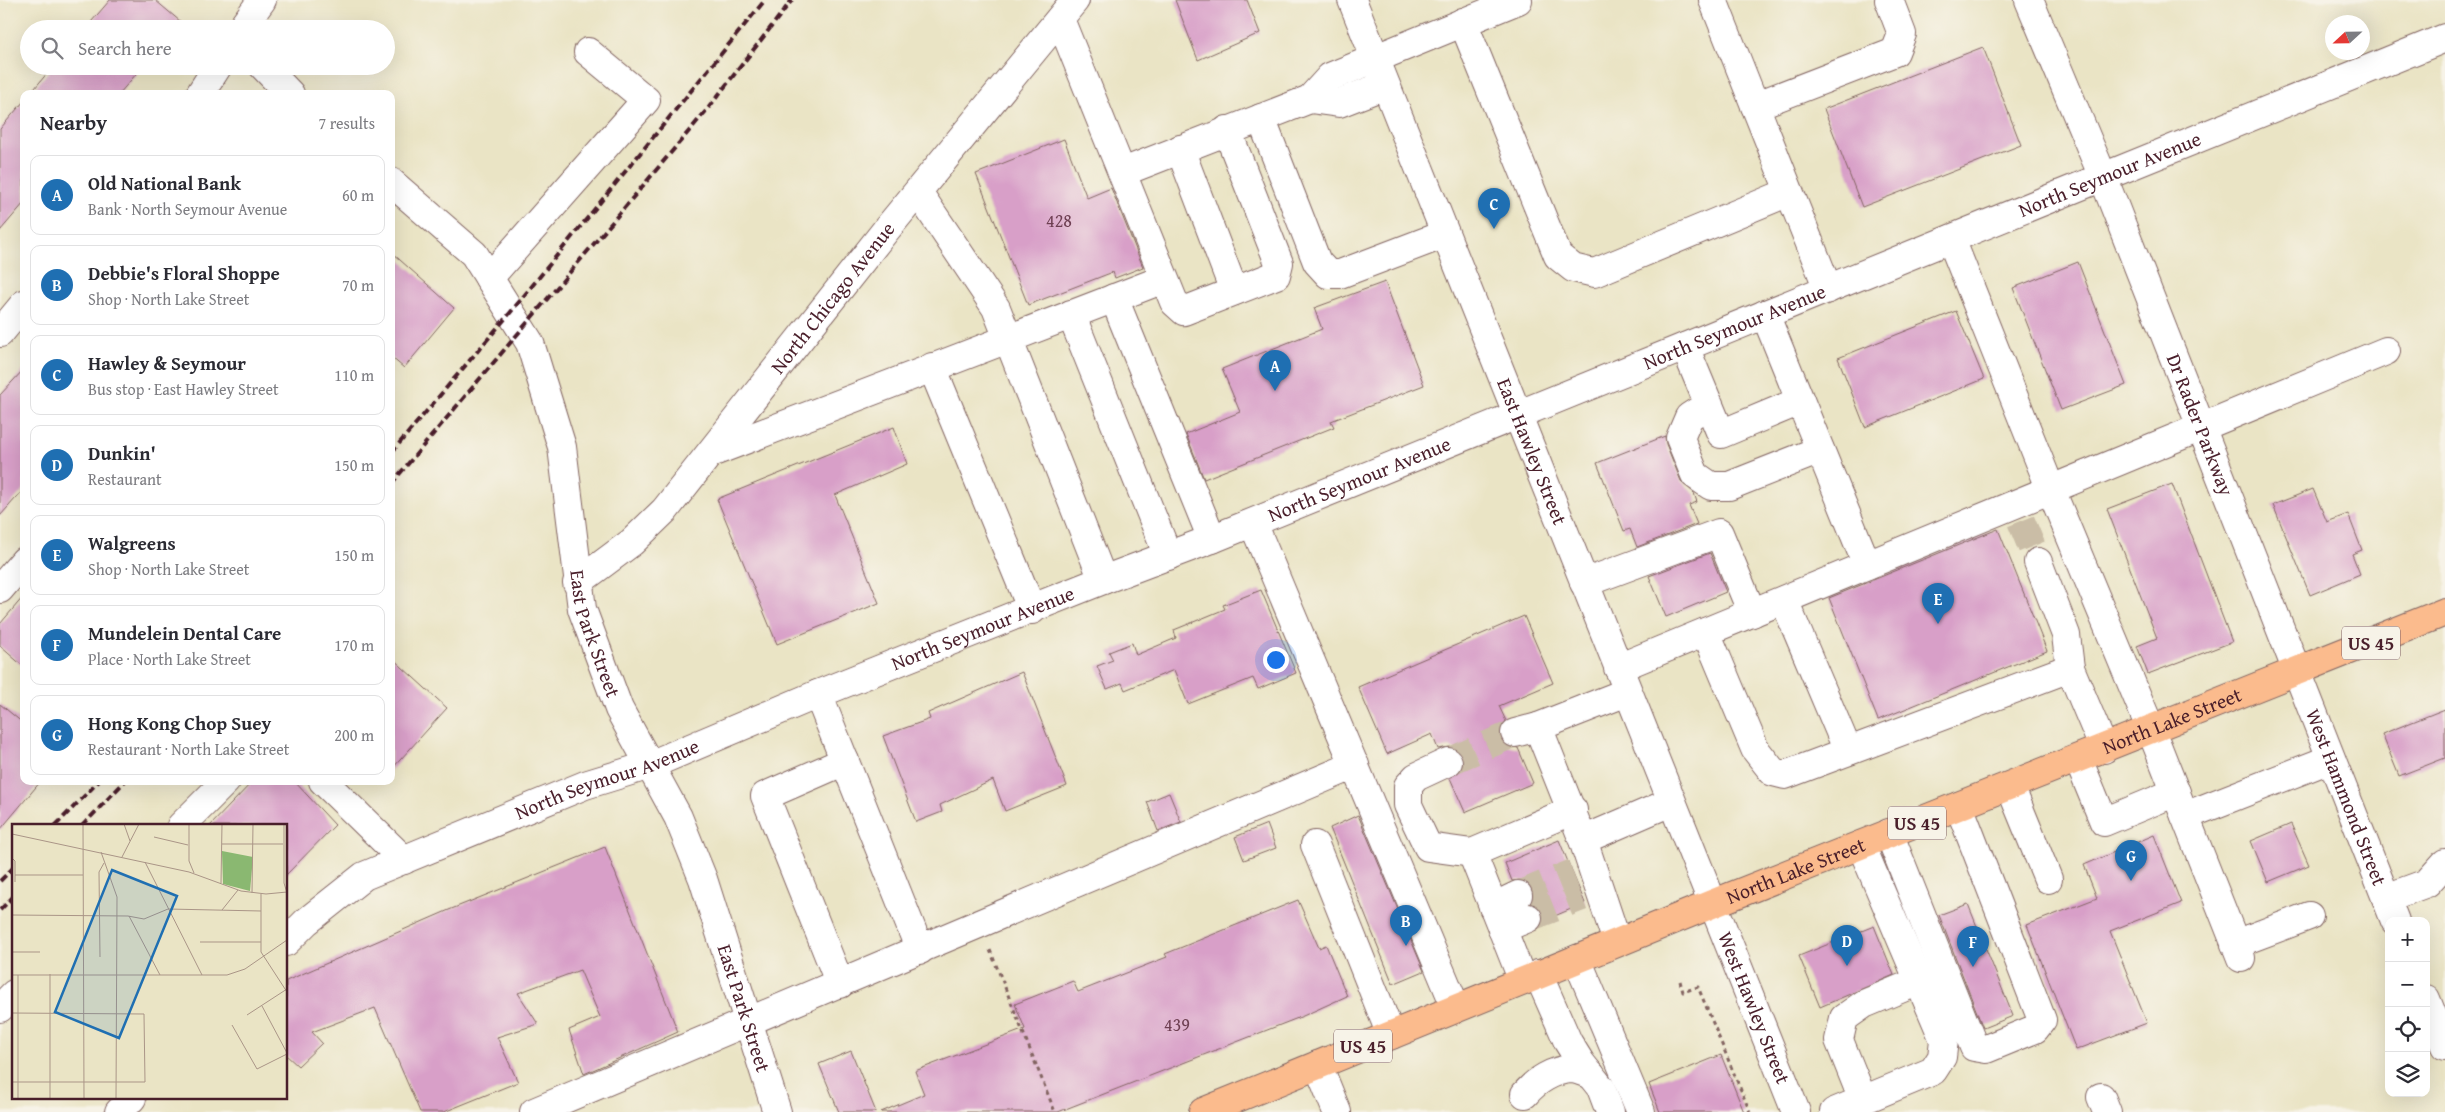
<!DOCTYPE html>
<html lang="en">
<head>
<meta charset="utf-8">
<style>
  body { margin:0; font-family:"Gentium Book Plus",serif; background:#f7f7f7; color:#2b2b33 }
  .controls { position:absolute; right:15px; bottom:15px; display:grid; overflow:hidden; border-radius:10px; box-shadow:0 5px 20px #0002 }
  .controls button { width:45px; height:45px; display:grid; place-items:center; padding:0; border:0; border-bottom:1px solid #e1e1e2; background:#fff; color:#2b2b33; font:25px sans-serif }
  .compass { position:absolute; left:2325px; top:15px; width:45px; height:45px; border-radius:50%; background:#fff; box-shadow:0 5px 20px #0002; rotate:248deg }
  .you { position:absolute; left:1275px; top:659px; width:18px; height:18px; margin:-12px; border:4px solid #fff; border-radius:50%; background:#1a73e8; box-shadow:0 0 0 8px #1a73e833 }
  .badge { display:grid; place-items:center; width:32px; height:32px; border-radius:50%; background:#1f6fb2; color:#fff; font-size:16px; font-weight:700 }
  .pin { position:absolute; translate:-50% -41px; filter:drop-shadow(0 1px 2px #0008) }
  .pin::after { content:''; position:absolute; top:26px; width:18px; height:15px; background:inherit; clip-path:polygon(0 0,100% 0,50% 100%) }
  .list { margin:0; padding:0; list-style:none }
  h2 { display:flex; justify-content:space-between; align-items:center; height:65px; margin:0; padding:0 20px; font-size:21px }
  h2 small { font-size:16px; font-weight:400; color:#7c7c81 }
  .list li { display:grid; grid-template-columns:32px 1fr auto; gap:15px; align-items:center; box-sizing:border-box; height:80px; margin:0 10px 10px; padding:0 10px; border:1px solid #e1e1e2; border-radius:10px }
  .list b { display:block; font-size:19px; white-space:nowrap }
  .list p { margin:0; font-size:16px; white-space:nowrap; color:#7c7c81 }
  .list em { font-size:16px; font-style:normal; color:#7c7c81 }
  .icon { flex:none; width:28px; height:28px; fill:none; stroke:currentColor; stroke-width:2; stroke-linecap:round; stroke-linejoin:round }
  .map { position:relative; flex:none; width:2445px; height:1112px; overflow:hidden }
  .search { position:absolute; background:#fff; box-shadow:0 5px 20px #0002; left:20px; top:20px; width:375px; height:55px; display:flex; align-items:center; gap:12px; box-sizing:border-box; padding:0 18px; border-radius:28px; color:#7c7c81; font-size:19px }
  .panel { position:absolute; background:#fff; box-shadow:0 5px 20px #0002; left:20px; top:90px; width:375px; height:695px; border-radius:10px }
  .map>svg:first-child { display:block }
</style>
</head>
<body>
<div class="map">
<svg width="2445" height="1112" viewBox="0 0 2445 1112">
  <rect width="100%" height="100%" fill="#f7f3e8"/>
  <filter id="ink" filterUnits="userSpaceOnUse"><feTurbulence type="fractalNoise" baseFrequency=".02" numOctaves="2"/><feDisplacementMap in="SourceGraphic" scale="10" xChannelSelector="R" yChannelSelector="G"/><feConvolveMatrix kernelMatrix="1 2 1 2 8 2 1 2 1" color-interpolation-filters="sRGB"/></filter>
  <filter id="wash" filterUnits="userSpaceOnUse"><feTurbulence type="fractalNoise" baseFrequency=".0096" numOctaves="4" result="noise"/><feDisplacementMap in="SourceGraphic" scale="20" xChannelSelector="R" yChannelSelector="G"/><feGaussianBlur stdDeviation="1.12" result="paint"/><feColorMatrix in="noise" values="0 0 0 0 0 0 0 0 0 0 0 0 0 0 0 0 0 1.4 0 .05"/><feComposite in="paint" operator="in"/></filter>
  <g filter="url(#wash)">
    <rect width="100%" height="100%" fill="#eae4c5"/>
    <g id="blocks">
      <path fill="#d89fc8" d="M 110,0 L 155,0 L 181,22 L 175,29 L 85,29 Z
        M 1175,0 L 1247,0 L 1260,33 L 1198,60 Z
        M 1983,47 L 2021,145 L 1862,207 L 1824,109 Z
        M 53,66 L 143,66 L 119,94 L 30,94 Z
        M 24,101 L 24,203 L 0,231 L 0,129 Z
        M 1064,139 L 1087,198 L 1111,188 L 1143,267 L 1115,278 L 1113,272 L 1028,305 L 976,174 Z
        M 391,252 L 454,308 L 404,368 L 391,357 Z
        M 2078,262 L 2126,385 L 2061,410 L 2013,288 Z
        M 1385,282 L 1424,385 L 1331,421 L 1334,427 L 1204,479 L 1186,434 L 1240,412 L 1222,369 L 1322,329 L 1314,308 Z
        M 1956,311 L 1984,379 L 1865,427 L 1838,358 Z
        M 24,369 L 24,489 L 0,516 L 0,395 Z
        M 894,427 L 907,464 L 835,495 L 879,603 L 777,644 L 717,499 Z
        M 1665,436 L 1666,444 L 1681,481 L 1694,493 L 1697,502 L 1689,505 L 1697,524 L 1637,547 L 1630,529 L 1624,531 L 1597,463 Z
        M 2172,484 L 2232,642 L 2148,674 L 2137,646 L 2157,638 L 2107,509 Z
        M 2313,489 L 2327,522 L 2348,514 L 2362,550 L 2352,554 L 2360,574 L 2310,595 L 2273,505 Z
        M 1998,529 L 2047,651 L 1878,720 L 1829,598 Z
        M 1710,553 L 1726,592 L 1666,617 L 1649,576 Z
        M 1261,590 L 1296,673 L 1258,689 L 1253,678 L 1188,704 L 1174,670 L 1125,690 L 1122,683 L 1107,689 L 1097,666 L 1113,660 L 1109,652 L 1132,643 L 1136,655 L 1176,638 L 1174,630 L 1225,609 L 1223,605 Z
        M 24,596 L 24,667 L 0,646 L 0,624 Z
        M 1524,616 L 1553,683 L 1499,706 L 1506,721 L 1500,728 L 1500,736 L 1504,744 L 1518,748 L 1533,783 L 1465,812 L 1450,778 L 1461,770 L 1464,763 L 1462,755 L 1457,750 L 1450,747 L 1438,749 L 1432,734 L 1387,754 L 1358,687 Z
        M 391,657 L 447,708 L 391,770 Z
        M 1022,672 L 1067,786 L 1005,811 L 993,780 L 940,805 L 942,812 L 916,822 L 883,736 L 930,719 L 928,713 Z
        M 0,704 L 24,724 L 24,781 L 41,781 L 0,830 Z
        M 2445,709 L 2445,758 L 2399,776 L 2382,734 Z
        M 253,781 L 294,781 L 335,825 L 286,875 L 286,826 L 210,826 Z
        M 1169,793 L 1181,822 L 1158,831 L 1147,802 Z
        M 1358,815 L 1424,971 L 1393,984 L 1330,828 Z
        M 1267,824 L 1276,848 L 1244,860 L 1235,837 Z
        M 2291,824 L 2309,865 L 2268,882 L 2251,841 Z
        M 2154,835 L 2181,903 L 2110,931 L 2147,1023 L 2076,1050 L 2027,925 L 2097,898 L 2084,865 Z
        M 1559,840 L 1585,903 L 1543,921 L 1542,911 L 1531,903 L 1534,896 L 1532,888 L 1526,882 L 1520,880 L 1512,881 L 1505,863 Z
        M 605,847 L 678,1032 L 584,1074 L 569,1030 L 600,1017 L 580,970 L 518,993 L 538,1024 L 497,1037 L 518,1082 L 444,1112 L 420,1112 L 375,1008 L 312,1032 L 322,1043 L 298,1066 L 286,1055 L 286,981 L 449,910 Z
        M 1298,900 L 1319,948 L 1326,945 L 1347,996 L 1303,1016 L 1058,1112 L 881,1112 L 924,1094 L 915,1071 L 1025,1029 L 1015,1004 L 1073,981 L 1078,992 L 1167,957 L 1165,954 Z
        M 1968,904 L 2013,1016 L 1983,1028 L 1939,915 Z
        M 1874,926 L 1894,975 L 1820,1007 L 1799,956 Z
        M 851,1051 L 876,1112 L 839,1112 L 819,1064 Z
        M 1721,1055 L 1744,1112 L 1660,1112 L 1649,1084 Z"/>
    </g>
  </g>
  <g filter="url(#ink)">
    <use href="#blocks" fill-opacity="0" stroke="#826461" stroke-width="1"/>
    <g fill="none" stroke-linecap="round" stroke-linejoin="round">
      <path stroke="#cabda6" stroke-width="28" stroke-dasharray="28 14" stroke-linecap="butt" d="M 2021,521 L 2038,562
        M 1448,762 L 1515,733
        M 1518,895 L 1573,873
        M 1528,918 L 1582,897"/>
      <g stroke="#826461" stroke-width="30">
        <g id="minor">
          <path id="s1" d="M 1352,0 L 1796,1112"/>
          <path d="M 1713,0 L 1828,289"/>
          <path id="s2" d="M 2029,0 L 2103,177 L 2395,921"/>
          <path d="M 1060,19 L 1174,302 L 1184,311 L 1276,275 L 1279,263 L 1227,130"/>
          <path d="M 1463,22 L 1558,256 L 1573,268 L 1594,273 L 1789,192"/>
          <path d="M 241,29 L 262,0"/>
          <path d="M 263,66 L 290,94"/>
          <path d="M 200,94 L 218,66"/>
          <path d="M 1310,99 L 1339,103 L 1385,85"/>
          <path d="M 1755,106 L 1895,52 L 1902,34 L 1889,0"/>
          <path d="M 1261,118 L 1317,262 L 1328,274 L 1340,274 L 1445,234"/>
          <path d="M 1180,149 L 1234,291"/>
          <path d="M 1123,172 L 1310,99 L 1330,77 L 1518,0"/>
          <path id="s3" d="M 391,182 L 474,254 L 530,343 L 562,447 L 582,609 L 619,709 L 678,817 L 703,879 L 777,1112"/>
          <path d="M 918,192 L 996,308 L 1103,580"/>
          <path d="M 1951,239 L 2051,490 L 2151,730 L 2241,958"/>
          <path d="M 489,278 L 646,100 L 588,52"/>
          <path d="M 1114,298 L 1212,539"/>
          <path d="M 1071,314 L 1168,556"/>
          <path d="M 1765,314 L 1867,565"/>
          <path d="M 0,333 L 24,304"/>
          <path d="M 1685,347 L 1721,434 L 1800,401"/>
          <path d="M 932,367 L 1032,610"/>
          <path d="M 1709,404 L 1689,417 L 1680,438 L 1695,475 L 1711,486 L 1729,486 L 1820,450"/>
          <path d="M 711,453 L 1164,279"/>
          <path d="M 1253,523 L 1456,1008"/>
          <path d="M 2038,562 L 2066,635 L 2070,668 L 2104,749"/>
          <path id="s4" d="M 577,583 L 632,542 L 665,510 L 886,230 L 1075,0"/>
          <path d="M 1584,583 L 1719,533 L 1752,613"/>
          <path d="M 0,589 L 24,561"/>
          <path d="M 1784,600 L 1848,751"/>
          <path d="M 1706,632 L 1755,749 L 1773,772 L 1785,775 L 2070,668"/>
          <path d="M 1618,668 L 2386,351"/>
          <path d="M 1627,692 L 1538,727 L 1583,840 L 1671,802"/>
          <path d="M 818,694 L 920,950"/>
          <path d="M 1515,733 L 1538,727"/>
          <path d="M 2078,759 L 2104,822 L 2176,792"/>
          <path d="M 1448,762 L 1416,777 L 1408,786 L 1408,805 L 1428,847 L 1472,853"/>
          <path d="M 323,781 L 404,860"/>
          <path d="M 2010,786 L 2048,879"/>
          <path d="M 2185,816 L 2330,759"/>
          <path d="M 181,826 L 226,781"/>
          <path d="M 1889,833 L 1974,1047 L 1986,1049 L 2035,1029 L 2042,1020 L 1959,806"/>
          <path d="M 1583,840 L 1617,942"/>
          <path d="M 1315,845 L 1391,1035"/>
          <path d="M 2386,898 L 2427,883 L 2445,863"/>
          <path d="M 1493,907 L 1518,895"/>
          <path d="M 1502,929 L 1528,918"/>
          <path id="s5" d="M 286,942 L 306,922 L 364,876 L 585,785 L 650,765 L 818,694 L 1103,580 L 1212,539 L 2445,38"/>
          <path d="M 2235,944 L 2309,916"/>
          <path d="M 1577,959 L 1641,1112"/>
          <path d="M 1538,974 L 1568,1042 L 1581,1063 L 1601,1088 L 1610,1112"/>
          <path d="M 1523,981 L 1472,853 L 1573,810"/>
          <path d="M 840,984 L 765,796 L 845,761"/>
          <path d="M 2426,999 L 2445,1046"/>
          <path d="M 0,1008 L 14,994"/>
          <path d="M 1318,1065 L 1337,1112"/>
          <path d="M 1525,1094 C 1536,1081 1553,1070 1571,1069 C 1577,1069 1585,1073 1591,1075"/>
          <path d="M 2101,1097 L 2107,1112"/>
          <path d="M 1863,1100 L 1839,1040 L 1844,1018 L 1864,1004 L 1919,981"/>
          <path d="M 119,1112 L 132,1098"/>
          <path d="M 534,1112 L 1355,765"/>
          <path d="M 1834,1112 L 1933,1071 L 1942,1057 L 1944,1040 L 1861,845"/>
        </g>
      </g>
      <g stroke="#826461" stroke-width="30">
        <g id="major">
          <path id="s6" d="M 1203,1112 L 1712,904 L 2445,612"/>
        </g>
      </g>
      <path stroke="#826461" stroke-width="3" stroke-dasharray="4 4" stroke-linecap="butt" d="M 990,950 L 1055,1112
        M 1680,981 L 1683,992 L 1698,987 L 1750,1112"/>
      <use href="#minor" stroke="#fff" stroke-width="28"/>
      <use href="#major" stroke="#fbbb8d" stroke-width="28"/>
      <path stroke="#4a1f2b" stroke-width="4" stroke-dasharray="8 4" stroke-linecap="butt" d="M 391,453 L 510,313 L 765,0
        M 391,484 L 706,111 L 792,0
        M 55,826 L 99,781
        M 82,826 L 125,781
        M 0,881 L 14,867
        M 0,910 L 14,896"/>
    </g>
  </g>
  <g text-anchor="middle" stroke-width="5" stroke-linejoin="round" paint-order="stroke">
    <g font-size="18" fill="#6e3f52">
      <text x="1059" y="227">428</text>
      <text x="1177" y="1031">439</text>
    </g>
    <g fill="#f7f3e8" stroke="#7e5f64" stroke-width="1">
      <rect x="2342" y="626.5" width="58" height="33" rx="4"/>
      <rect x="1888" y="806.5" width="58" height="33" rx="4"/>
      <rect x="1334" y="1029.5" width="58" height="33" rx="4"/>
    </g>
    <g font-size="19" font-weight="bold" fill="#4a1f2b">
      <text x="2371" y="650">US 45</text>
      <text x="1917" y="830">US 45</text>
      <text x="1363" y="1053">US 45</text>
    </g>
    <g font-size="20" fill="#4a1f2b" stroke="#f7f3e8">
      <text dy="7" stroke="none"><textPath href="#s5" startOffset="1984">North Seymour Avenue</textPath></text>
      <text dy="7" stroke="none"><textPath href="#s4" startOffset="385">North Chicago Avenue</textPath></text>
      <text dy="7" stroke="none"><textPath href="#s5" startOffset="1579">North Seymour Avenue</textPath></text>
      <text dy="7" stroke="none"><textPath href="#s2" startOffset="458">Dr Rader Parkway</textPath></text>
      <text dy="7" stroke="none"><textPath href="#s1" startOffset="486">East Hawley Street</textPath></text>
      <text dy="7" stroke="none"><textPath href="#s5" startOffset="1174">North Seymour Avenue</textPath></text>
      <text dy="7" stroke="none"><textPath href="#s5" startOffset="769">North Seymour Avenue</textPath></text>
      <text dy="7" stroke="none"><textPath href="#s3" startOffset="514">East Park Street</textPath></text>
      <text dy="7" stroke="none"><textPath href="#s6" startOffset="1045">North Lake Street</textPath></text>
      <text dy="7" stroke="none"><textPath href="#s5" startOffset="364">North Seymour Avenue</textPath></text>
      <text dy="7" stroke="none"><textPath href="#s2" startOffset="858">West Hammond Street</textPath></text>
      <text dy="7" stroke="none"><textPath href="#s6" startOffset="640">North Lake Street</textPath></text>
      <text dy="7" stroke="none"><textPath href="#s3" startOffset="919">East Park Street</textPath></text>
      <text dy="7" stroke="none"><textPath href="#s1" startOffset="1085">West Hawley Street</textPath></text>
    </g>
  </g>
  <g transform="translate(12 824)">
    <rect width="275" height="275" fill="#eae4c5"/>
    <path d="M 210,27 L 241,33 L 238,67 L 211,60 Z" fill="#8ab871"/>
    <path fill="none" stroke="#aa9587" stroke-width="1" d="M 71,0 L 72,275M 112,0 L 118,17M 177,0 L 177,37 L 182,49M 272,0 L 272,59 L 275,69M 0,10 L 177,48 L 229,67 L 254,70 L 275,68M 142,13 L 176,21M 210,20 L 271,20M 89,28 L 105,73 L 104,275M 110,33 L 127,0M 0,34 L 3,37 L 3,58M 133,38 L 190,151M 3,51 L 71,51M 209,59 L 210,0M 240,69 L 241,0M 249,70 L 249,128 L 275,168M 210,86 L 226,66M 0,91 L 116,92 L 132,95 L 156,85 L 249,87M 117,92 L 148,151M 188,118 L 249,118M 0,128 L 28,128M 88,133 L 87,48 L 92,39M 38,150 L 38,275M 0,151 L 215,151 L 233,145 L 275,116M 6,151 L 6,275M 250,182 L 275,229M 0,189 L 132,190 L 133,258 L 0,258M 235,191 L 275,165M 220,201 L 245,245 L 275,230"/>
    <path fill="#1f6fb2" fill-opacity="0.15" stroke="#1f6fb2" stroke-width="2.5" d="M 100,46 L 165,72 L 107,214 L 43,188 Z"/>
    <rect width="275" height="275" fill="none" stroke="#4a1f2b" stroke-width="2.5"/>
  </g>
</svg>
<div class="controls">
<button>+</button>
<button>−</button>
<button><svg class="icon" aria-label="locate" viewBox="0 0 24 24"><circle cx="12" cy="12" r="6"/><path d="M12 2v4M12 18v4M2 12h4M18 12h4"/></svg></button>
<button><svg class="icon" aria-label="layers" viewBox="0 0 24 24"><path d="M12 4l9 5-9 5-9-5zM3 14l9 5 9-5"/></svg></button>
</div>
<svg class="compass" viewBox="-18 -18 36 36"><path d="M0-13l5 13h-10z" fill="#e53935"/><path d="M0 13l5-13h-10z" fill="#7c7c81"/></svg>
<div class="you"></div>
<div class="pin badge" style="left:1275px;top:391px">A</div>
<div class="pin badge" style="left:1406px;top:946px">B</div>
<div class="pin badge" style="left:1494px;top:229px">C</div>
<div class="pin badge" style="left:1847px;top:966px">D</div>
<div class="pin badge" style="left:1938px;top:624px">E</div>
<div class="pin badge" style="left:1973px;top:967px">F</div>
<div class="pin badge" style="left:2131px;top:881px">G</div>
<div class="search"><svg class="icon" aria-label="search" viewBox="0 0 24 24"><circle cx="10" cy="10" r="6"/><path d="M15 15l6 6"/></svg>Search here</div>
<section class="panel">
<h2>Nearby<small>7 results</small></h2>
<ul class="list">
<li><span class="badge">A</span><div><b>Old National Bank</b><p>Bank · North Seymour Avenue</p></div><em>60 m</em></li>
<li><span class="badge">B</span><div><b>Debbie's Floral Shoppe</b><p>Shop · North Lake Street</p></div><em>70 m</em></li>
<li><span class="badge">C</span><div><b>Hawley &amp; Seymour</b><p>Bus stop · East Hawley Street</p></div><em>110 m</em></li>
<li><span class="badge">D</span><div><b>Dunkin'</b><p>Restaurant</p></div><em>150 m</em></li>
<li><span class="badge">E</span><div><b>Walgreens</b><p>Shop · North Lake Street</p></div><em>150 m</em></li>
<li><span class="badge">F</span><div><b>Mundelein Dental Care</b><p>Place · North Lake Street</p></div><em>170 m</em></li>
<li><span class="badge">G</span><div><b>Hong Kong Chop Suey</b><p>Restaurant · North Lake Street</p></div><em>200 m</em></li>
</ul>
</section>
</div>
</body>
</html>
